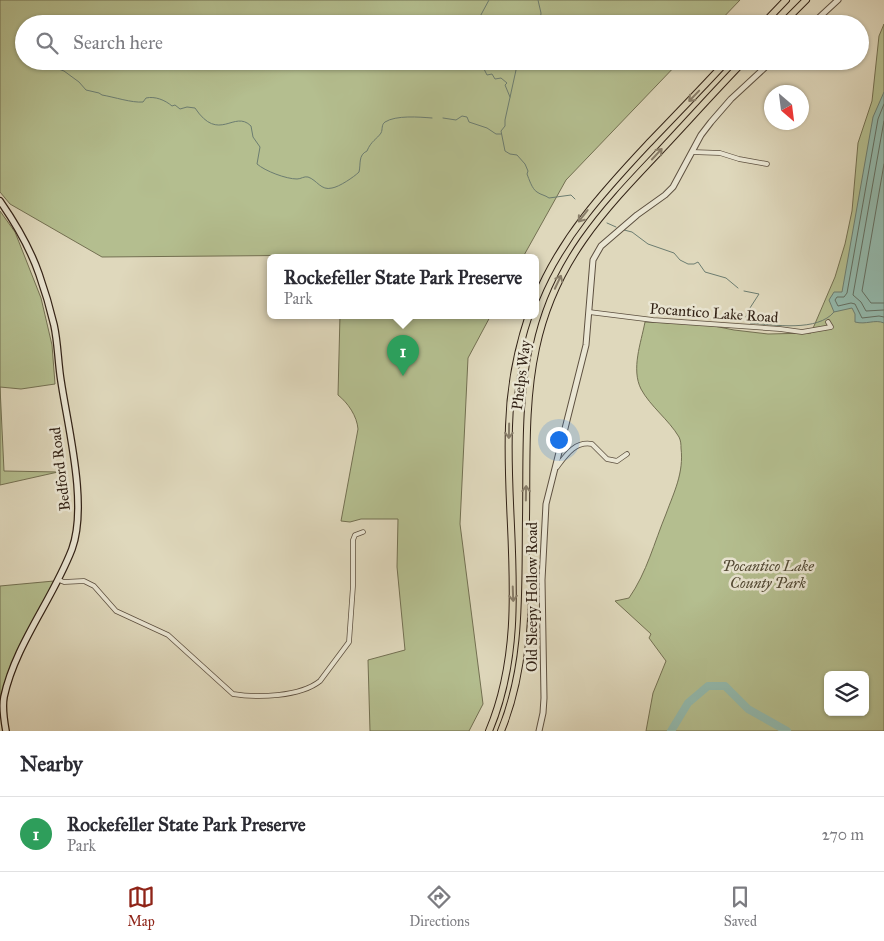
<!DOCTYPE html>
<html lang="en">
<head>
<meta charset="utf-8">
<style>
  body { margin:0; font-family:"IM FELL Great Primer",serif; background:#f2f2f3; color:#2b2b33 }
  .controls { position:absolute; right:15px; bottom:15px; display:grid; overflow:hidden; border-radius:8px; box-shadow:0 1px 4px #0004 }
  .controls button { width:45px; height:45px; display:grid; place-items:center; padding:0; border:0; border-bottom:1px solid #e1e1e2; background:#fff; color:#2b2b33; font:25px sans-serif }
  .compass { position:absolute; left:764px; top:85px; width:45px; height:45px; border-radius:50%; background:#fff; box-shadow:0 1px 4px #0004; rotate:152deg }
  .you { position:absolute; left:558px; top:439px; width:18px; height:18px; margin:-12px; border:4px solid #fff; border-radius:50%; background:#1a73e8; box-shadow:0 0 0 8px #1a73e833 }
  .badge { display:grid; place-items:center; width:32px; height:32px; border-radius:50%; background:#8f2418; color:#fff; font-size:16px; font-weight:700 }
  .pin { position:absolute; translate:-50% -41px; filter:drop-shadow(0 1px 2px #0008) }
  .pin::after { content:''; position:absolute; top:26px; width:18px; height:15px; background:inherit; clip-path:polygon(0 0,100% 0,50% 100%) }
  .popup { position:absolute; left:267px; top:254px; width:272px; height:65px; box-sizing:border-box; display:grid; place-content:center; border-radius:8px; background:#fff; filter:drop-shadow(0 1px 4px #0005); font-size:16px; white-space:nowrap; color:#7c7c81 }
  .popup b { font-size:19px; color:#2b2b33 }
  .popup::after { content:''; position:absolute; left:50%; top:100%; margin-left:-10px; border:10px solid transparent; border-top-color:#fff }
  .list { margin:0; padding:0; list-style:none }
  h2 { display:flex; justify-content:space-between; align-items:center; height:65px; margin:0; padding:0 20px; font-size:21px }
  h2 small { font-size:16px; font-weight:400; color:#7c7c81 }
  .list li { display:grid; grid-template-columns:32px 1fr auto; gap:15px; align-items:center; box-sizing:border-box; height:75px; padding:0 20px; border-top:1px solid #e1e1e2 }
  .list b { display:block; font-size:19px; white-space:nowrap }
  .list p { margin:0; font-size:16px; white-space:nowrap; color:#7c7c81 }
  .list em { font-size:16px; font-style:normal; color:#7c7c81 }
  .icon { flex:none; width:28px; height:28px; fill:none; stroke:currentColor; stroke-width:2; stroke-linecap:round; stroke-linejoin:round }
  .map { position:relative; flex:none; width:884px; height:731px; overflow:hidden }
  .search { position:absolute; background:#fff; box-shadow:0 1px 4px #0004; left:15px; right:15px; top:15px; height:55px; display:flex; align-items:center; gap:12px; box-sizing:border-box; padding:0 18px; border-radius:28px; color:#7c7c81; font-size:19px }
  .sheet { height:140px; background:#fff }
  nav { display:flex; justify-content:space-around; align-items:center; box-sizing:border-box; height:70px; border-top:1px solid #e1e1e2; background:#fff; font-size:14px; color:#7c7c81 }
  nav a { display:grid; justify-items:center; gap:2px }
  nav .on { color:#8f2418 }
  .map>svg:first-child { display:block }
</style>
</head>
<body>
<div class="map">
<svg width="884" height="731" viewBox="0 0 884 731">
  <rect width="100%" height="100%" fill="#dfd8bc"/>
  <filter id="stains"><feTurbulence type="fractalNoise" baseFrequency=".004" numOctaves="4"/><feColorMatrix values="0 0 0 0 .2 0 0 0 0 .09 0 0 0 0 .02 0 0 0 .5 -.17"/></filter>
  <radialGradient id="worn" r=".72"><stop offset=".6" stop-color="#630" stop-opacity="0"/><stop offset="1" stop-color="#630" stop-opacity=".3"/></radialGradient>
  <path fill="#b4be8f" stroke="#737052" fill-rule="evenodd" d="M 0,0 L 740,0 L 717,24 L 24,24 L 24,61 L 680,61 L 566,180 L 523,257 L 341,257 L 340,255 L 102,257 L 10,204 L 0,192 Z
    M 884,24 L 884,731 L 646,731 L 653,693 L 666,661 L 649,638 L 651,634 L 615,601 L 629,598 C 647,572 654,543 666,514 C 674,492 684,473 681,448 C 681,445 681,441 679,437 C 669,420 650,406 641,389 C 631,369 641,343 645,322 L 704,324 L 734,330 L 768,334 L 811,333 L 835,277 L 845,244 L 852,211 L 858,143 L 872,101 L 879,36 ZM 828,675 L 865,675 L 865,712 L 828,712 Z
    M 0,211 L 15,232 L 41,298 L 52,345 L 55,384 L 21,389 L 0,387 L 4,471 L 58,472 L 0,485 Z
    M 340,315 L 491,315 L 468,358 L 460,524 L 483,704 L 469,731 L 370,731 L 368,660 L 405,650 L 397,567 L 398,519 L 361,519 L 350,522 L 341,521 L 358,429 C 357,416 348,403 338,395 Z
    M 54,581 L 16,653 L 0,697 L 0,586 Z"/>
  <path fill="#93baae" stroke="#6c7d71" d="M 884,92 L 884,323 C 875,319 866,325 855,322 L 855,314 L 852,308 L 834,312 L 829,300 L 834,292 L 842,292 L 873,117 Z"/>
  <g fill="none" stroke-linecap="round" stroke-linejoin="round">
    <path stroke="#626e62" stroke-width="1" d="M 884,104 L 878,119 L 847,293 L 844,297 L 837,297 L 835,300 L 838,306 L 851,303 L 855,304 L 862,318 L 879,316 L 884,317
      M 884,121 L 853,295 L 861,302 L 866,311 L 884,310
      M 884,164 L 862,291 L 871,303 L 884,303"/>
    <path stroke="#6c7d71" stroke-width="1" d="M 538,0 L 541,13 L 540,24
      M 476,24 L 489,0
      M 480,61 L 487,75 L 492,74 L 495,79 L 501,78 L 507,83 L 505,85 L 510,97
      M 518,61 L 505,120 L 505,126 L 501,131 L 505,151 L 510,154 L 517,155 L 525,164 L 528,171 L 527,174 C 529,179 532,189 537,192 C 541,195 545,195 549,198 L 571,195 L 575,199
      M 53,67 L 64,71 L 79,82 L 86,90 L 99,93 L 102,95 C 114,97 132,103 143,102 L 146,98 C 155,96 165,100 172,106 L 175,105 L 180,109 L 187,107 L 195,108 C 219,144 234,109 251,126 L 253,137 L 260,147 L 257,164 C 265,171 286,179 297,179 C 301,179 304,176 308,177 C 317,180 321,191 332,188 C 339,187 354,177 359,172 C 361,164 358,155 367,151 C 371,141 377,139 381,133 C 383,129 381,125 385,122 C 396,115 419,117 432,118
      M 443,118 L 456,120 L 462,116 L 467,117 L 469,122 L 487,128 L 496,134 L 501,134
      M 607,223 L 616,227
      M 624,230 L 632,232 L 648,244 L 674,253 L 680,260 L 688,264 L 694,264 L 698,262 L 705,272 L 726,278 L 738,288
      M 744,291 L 759,294 L 748,311 L 746,317 L 750,323 C 774,325 818,332 834,312"/>
    <path stroke="#93baae" stroke-width="8" d="M 671,731 L 688,703 L 708,686 L 725,686 L 748,709 L 787,731"/>
    <g stroke="#5d5040" stroke-width="5.5">
      <path id="minor" d="M 692,152 L 720,153 L 739,159 L 767,164
        M 589,312 L 653,320 L 780,329 L 802,332 L 831,327 L 828,322
        M 557,467 C 566,455 575,441 592,444 L 607,459 L 617,461 L 627,454
        M 59,580 L 64,582 L 84,581 L 94,586 L 116,611 L 168,635 L 233,694 C 257,698 300,697 320,681 L 349,642 L 353,586 L 353,540 L 355,535 L 363,532"/>
    </g>
    <g stroke="#5d5040" stroke-width="7">
      <path id="tertiary" d="M 812,24 L 838,0
        M 539,731 L 543,713 L 544,698 L 542,580 L 546,504 L 586,345 L 593,260 L 601,246 L 637,215 L 665,195 L 673,187 L 701,135 L 711,122 L 731,99 L 772,61"/>
    </g>
    <g stroke="#322216" stroke-width="8">
      <path id="secondary" d="M 0,201 C 16,224 30,248 39,274 C 45,291 50,308 54,325 C 58,343 58,363 61,381 C 68,428 88,505 72,549 C 53,599 15,645 4,697 C 2,708 4,720 6,731"/>
    </g>
    <g stroke="#322216" stroke-width="8">
      <path id="primary" d="M 763,24 L 786,0
        M 782,24 L 806,0
        M 536,299 C 561,238 603,192 648,144 C 674,117 701,89 727,61
        M 489,731 C 530,634 505,528 509,426 C 510,388 517,351 529,315
        M 501,731 C 529,663 525,590 526,518 C 527,462 524,403 536,348 C 554,262 603,211 661,150 C 689,120 716,90 744,61"/>
    </g>
    <use href="#minor" stroke="#eae6d3" stroke-width="4"/>
    <use href="#tertiary" stroke="#eae6d3" stroke-width="5"/>
    <use href="#secondary" stroke="#eae6d3" stroke-width="5.5"/>
    <use href="#primary" stroke="#dfd8bc" stroke-width="6"/>
  </g>
  <defs><path id="oneway-shaft" d="M-6 0H5M1.5-3L5.5 0L1.5 3" fill="none" stroke-width="1.6" stroke-linecap="round" stroke-linejoin="round" transform="scale(1.25)"/></defs>
  <g stroke="#887d69">
    <use href="#oneway-shaft" transform="translate(694 96) rotate(134)"/>
    <use href="#oneway-shaft" transform="translate(657 154) rotate(-47)"/>
    <use href="#oneway-shaft" transform="translate(583 216) rotate(128)"/>
    <use href="#oneway-shaft" transform="translate(558 282) rotate(-65)"/>
    <use href="#oneway-shaft" transform="translate(509 431) rotate(91)"/>
    <use href="#oneway-shaft" transform="translate(526 493) rotate(-89)"/>
    <use href="#oneway-shaft" transform="translate(513 594) rotate(88)"/>
  </g>
  <g text-anchor="middle" stroke-width="5" stroke-linejoin="round" paint-order="stroke">
    <g font-size="15" fill="#322216" stroke="#eae6d3">
      <text transform="translate(714 313) rotate(4)" y="5">Pocantico Lake Road</text>
      <text transform="translate(521 375) rotate(-83)" y="5">Phelps Way</text>
      <text transform="translate(60 469) rotate(-97)" y="5">Bedford Road</text>
      <text transform="translate(532 597) rotate(-90)" y="5">Old Sleepy Hollow Road</text>
    </g>
    <g font-size="15" font-style="italic" fill="#524934" stroke="#eae6d3">
      <text x="768" y="571">Pocantico Lake<tspan x="768" dy="17">County Park</tspan></text>
    </g>
  </g>
  <rect width="100%" height="100%" filter="url(#stains)"/>
  <rect width="100%" height="100%" fill="url(#worn)"/>
</svg>
<div class="controls">
<button><svg class="icon" aria-label="layers" viewBox="0 0 24 24"><path d="M12 4l9 5-9 5-9-5zM3 14l9 5 9-5"/></svg></button>
</div>
<svg class="compass" viewBox="-18 -18 36 36"><path d="M0-13l5 13h-10z" fill="#e53935"/><path d="M0 13l5-13h-10z" fill="#7c7c81"/></svg>
<div class="you"></div>
<div class="pin badge" style="left:403px;top:376px;background:#2e9e5b">1</div>
<div class="popup"><b>Rockefeller State Park Preserve</b>Park</div>
<div class="search"><svg class="icon" aria-label="search" viewBox="0 0 24 24"><circle cx="10" cy="10" r="6"/><path d="M15 15l6 6"/></svg>Search here</div>
</div>
<section class="sheet">
<h2>Nearby<small></small></h2>
<ul class="list">
<li><span class="badge" style="background:#2e9e5b">1</span><div><b>Rockefeller State Park Preserve</b><p>Park</p></div><em>270 m</em></li>
</ul>
</section>
<nav>
<a class="on"><svg class="icon" aria-label="map" viewBox="0 0 24 24"><path d="M3 6l6-2 6 2 6-2v14l-6 2-6-2-6 2zM9 4v14M15 6v14"/></svg>Map</a>
<a><svg class="icon" aria-label="directions" viewBox="0 0 24 24"><path d="M12 3l9 9-9 9-9-9zM9 14v-3h6M13 9l2 2-2 2"/></svg>Directions</a>
<a><svg class="icon" aria-label="saved" viewBox="0 0 24 24"><path d="M7 4h10v16l-5-4-5 4z"/></svg>Saved</a>
</nav>
</body>
</html>
